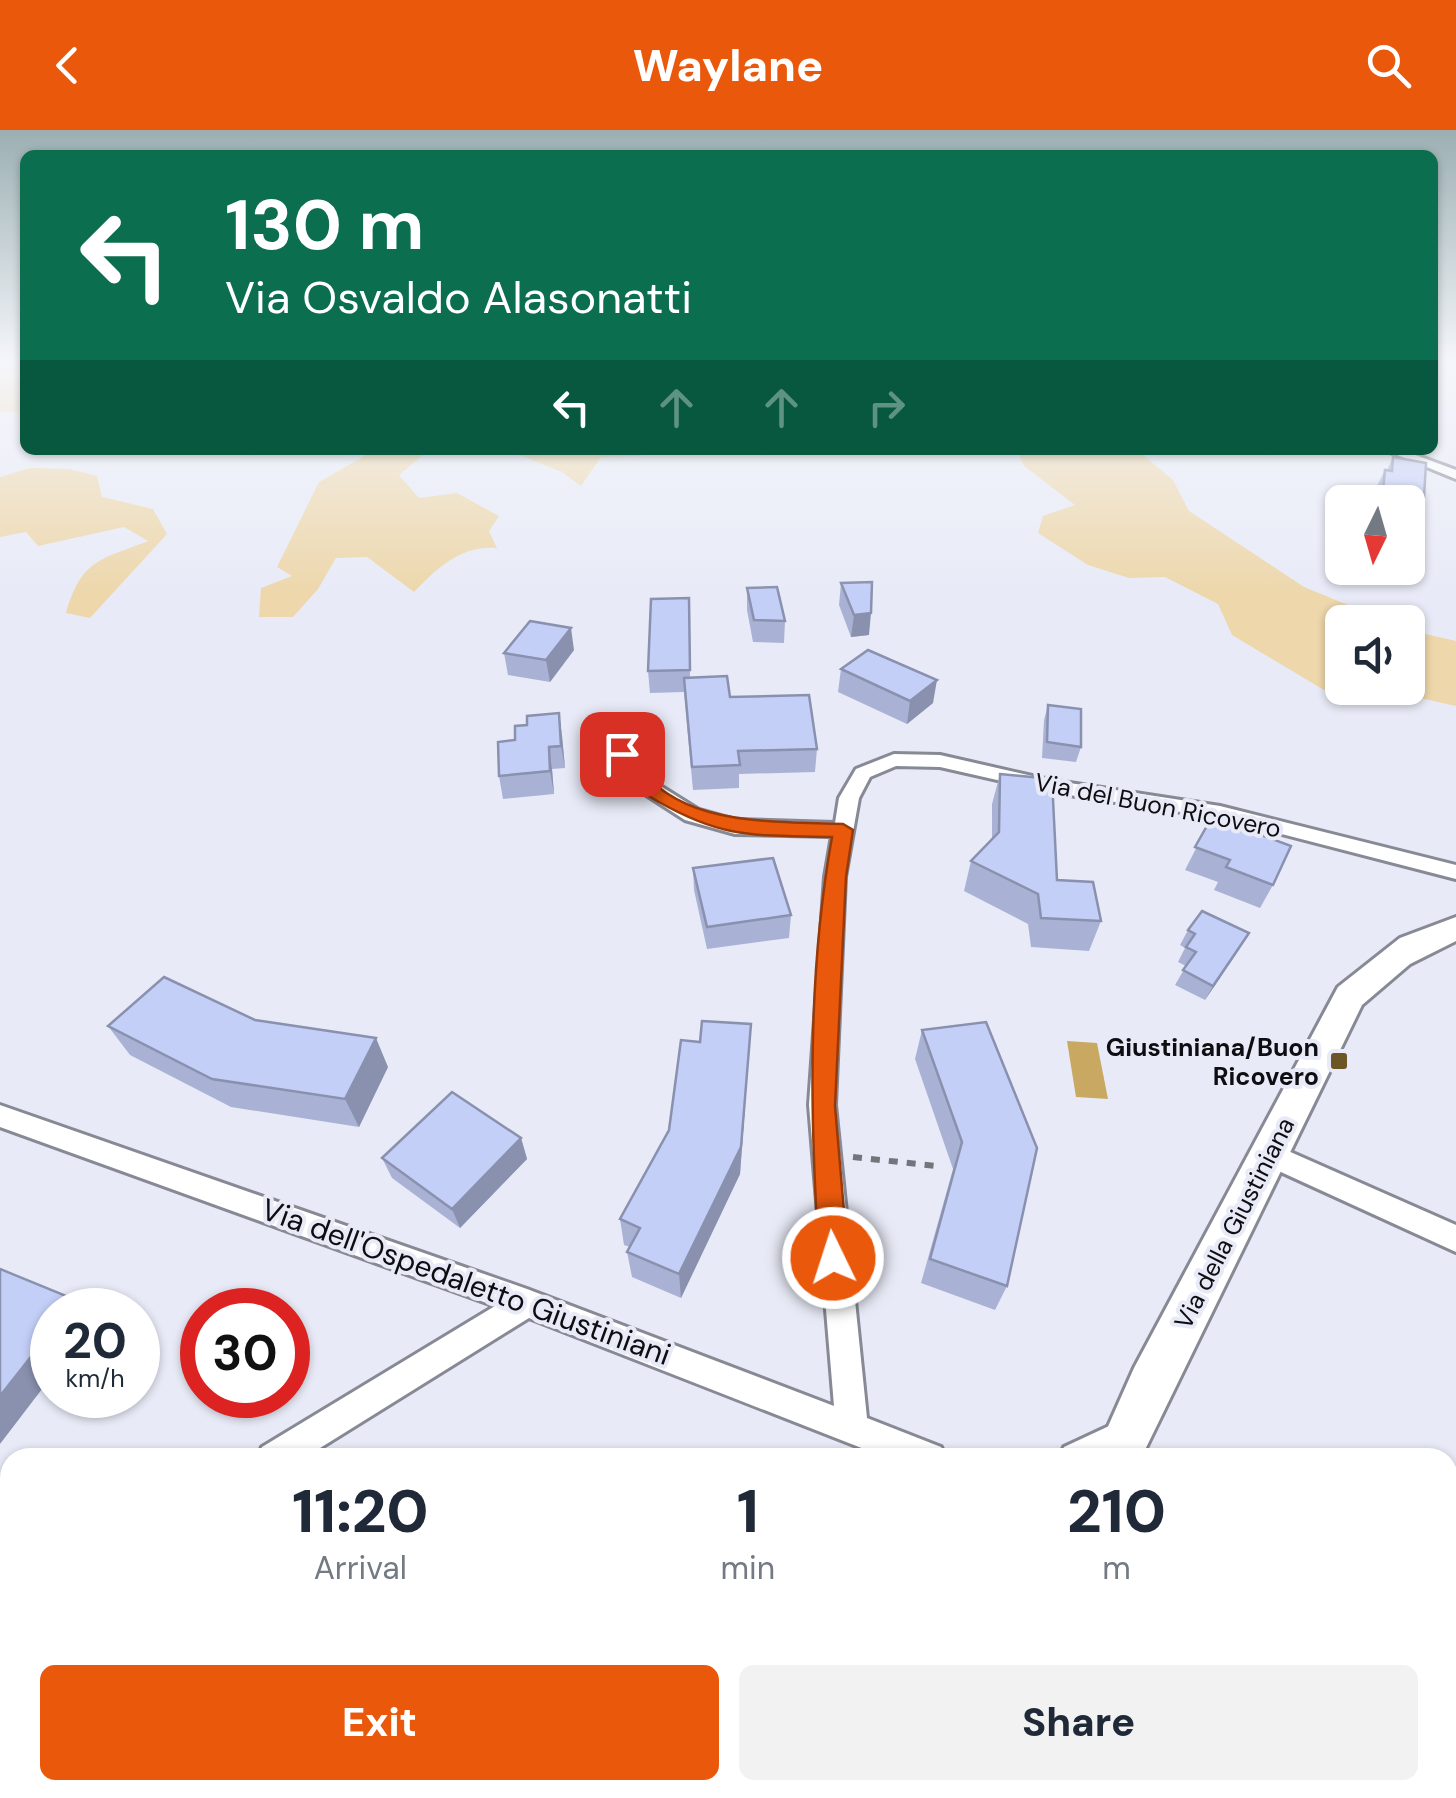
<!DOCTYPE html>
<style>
body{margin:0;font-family:"DM Sans",sans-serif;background:#f2f2f3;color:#1f2937;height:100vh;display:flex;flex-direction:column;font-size:38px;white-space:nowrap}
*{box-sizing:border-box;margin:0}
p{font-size:32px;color:#747a83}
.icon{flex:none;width:55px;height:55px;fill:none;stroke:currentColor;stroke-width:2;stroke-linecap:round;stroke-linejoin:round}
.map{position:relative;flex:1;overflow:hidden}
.side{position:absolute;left:0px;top:1318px;width:1458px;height:352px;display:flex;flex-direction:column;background:#fff;border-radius:30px 30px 0 0;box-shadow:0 2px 8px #0004}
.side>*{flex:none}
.guide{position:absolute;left:20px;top:20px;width:1418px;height:305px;border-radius:15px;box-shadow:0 2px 8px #0004;background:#0b6e4f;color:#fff;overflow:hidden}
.needle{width:65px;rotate:185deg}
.tools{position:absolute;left:1325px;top:355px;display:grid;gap:20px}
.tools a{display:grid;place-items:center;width:100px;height:100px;border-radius:15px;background:#fff;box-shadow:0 2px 8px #0004;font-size:50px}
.speed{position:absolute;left:30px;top:1158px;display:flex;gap:20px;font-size:50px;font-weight:700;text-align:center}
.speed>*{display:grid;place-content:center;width:130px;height:130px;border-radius:50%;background:#fff;box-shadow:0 2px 8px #0004;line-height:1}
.speed small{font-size:25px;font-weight:400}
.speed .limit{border:15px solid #d22;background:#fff;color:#111}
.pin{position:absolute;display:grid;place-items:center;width:85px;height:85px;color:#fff;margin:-42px;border-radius:20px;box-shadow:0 5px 15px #0006}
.me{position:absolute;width:110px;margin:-55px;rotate:356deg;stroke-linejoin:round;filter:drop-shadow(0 0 8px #0008)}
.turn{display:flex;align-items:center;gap:35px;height:210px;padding:0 40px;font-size:45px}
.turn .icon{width:130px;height:130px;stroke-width:2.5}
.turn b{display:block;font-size:70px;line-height:85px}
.lanes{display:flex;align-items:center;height:95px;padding:0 40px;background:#0003;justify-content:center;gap:50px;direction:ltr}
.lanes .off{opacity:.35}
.eta{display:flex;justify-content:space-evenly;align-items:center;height:170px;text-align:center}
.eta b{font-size:60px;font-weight:800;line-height:70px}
.cta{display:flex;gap:20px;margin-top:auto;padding:20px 40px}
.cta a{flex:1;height:115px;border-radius:15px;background:#ea580c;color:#fff;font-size:40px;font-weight:800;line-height:115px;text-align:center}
.cta a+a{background:#f2f2f3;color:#1f2937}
header{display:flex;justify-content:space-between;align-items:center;height:130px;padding:0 40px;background:#ea580c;color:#fff;font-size:45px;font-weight:800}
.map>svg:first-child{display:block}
.green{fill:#edd7ab}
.water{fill:#c9a862}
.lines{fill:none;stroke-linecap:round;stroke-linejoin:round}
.street-casing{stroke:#878a95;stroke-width:6}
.secondary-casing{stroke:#878a95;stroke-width:6}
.path{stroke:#73757c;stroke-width:6;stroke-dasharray:9 9;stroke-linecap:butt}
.street{fill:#fff;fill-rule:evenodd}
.secondary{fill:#fff;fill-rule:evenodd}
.wall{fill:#a9b2d5}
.shaded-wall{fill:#8991ae}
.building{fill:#c4cff8;stroke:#8991ae;stroke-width:2.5}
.route{fill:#ea580c;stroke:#983908;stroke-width:2.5}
.poi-dot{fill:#6c5625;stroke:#e8ebf7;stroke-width:4}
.labels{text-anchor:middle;stroke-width:8;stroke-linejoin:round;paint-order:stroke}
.street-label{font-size:25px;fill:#0d0e11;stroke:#e8ebf7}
.poi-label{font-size:25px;font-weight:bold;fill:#0d0e11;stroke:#e8ebf7;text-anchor:end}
.near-street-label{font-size:30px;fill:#0d0e11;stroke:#e8ebf7}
</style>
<header><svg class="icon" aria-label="back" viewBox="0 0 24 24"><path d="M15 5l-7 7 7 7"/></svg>Waylane<svg class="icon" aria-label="search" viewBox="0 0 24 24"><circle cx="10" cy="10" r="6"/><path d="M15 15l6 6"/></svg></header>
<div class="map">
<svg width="1456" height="1668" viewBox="0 0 1456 1668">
<rect width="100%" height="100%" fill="#e8ebf7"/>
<path class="green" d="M0 230H25V283L0 282Z
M375 320H463L423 325 399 345 419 368 457 363 499 386 489 401 497 418C462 415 438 437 414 462L367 427 336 428 318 459 293 487H259L261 458 292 446 277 437 319 352Z
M507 320H640L641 326 601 327 581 356 562 342Z
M1017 320H1137L1173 350 1189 381 1304 457 1389 492H1342V558H1408V500L1456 511V576L1420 568 1324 560 1232 505 1218 474 1165 447 1129 448 1088 435 1038 403 1043 386 1075 375 1024 336Z
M30 338 69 339 97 346 102 367 153 379 167 404 90 488 66 483C82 428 101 430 148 411L124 397 38 416 26 402 0 407V347Z"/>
<path class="water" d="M1067 911 1097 913 1108 969 1076 967Z"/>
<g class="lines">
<g class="street-casing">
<path id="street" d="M1385 320H1402L1456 340V349Z
M622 594 631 599V629L638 642 699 680 735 690 835 693 839 668 856 639 894 624 940 625 1050 650 1220 676 1456 735V749L1220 688 1050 662 940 637 896 636 870 647 859 668 845 747 835 975 867 1288 941 1317 946 1328H887L529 1188 304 1328H257L262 1317 495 1176 0 997V975L527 1159 834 1276 809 975 825 747 832 706 735 704 685 690 623 650 613 629V599Z
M1270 1013 1456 1095V1122L1261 1033 1257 1025 1261 1017Z
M1122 1290 1133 1295 1138 1306 1133 1317 1111 1328H1059L1064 1317Z
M10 1470V1508L0 1512V1475Z"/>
</g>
<g class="secondary-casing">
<path id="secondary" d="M1456 787V811L1410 834 1362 875 1141 1328H1094L1134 1238 1338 857 1400 808Z
M982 1660H1038L1035 1668H979Z"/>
</g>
<path class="path" d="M853 1027 936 1036"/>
<use href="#street" class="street"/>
<use href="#secondary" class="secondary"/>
</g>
<path class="wall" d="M1393 327 1424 367 1414 388 1408 387V372H1374L1375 360 1385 340H1387Z
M841 453 869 505 851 507 839 475Z
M747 458 785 491 784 513 753 512 747 480Z
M689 468 690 548 730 567 817 619 815 642 739 644V658L693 660 684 562 650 563 648 541Z
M574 520 550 552 508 545 504 523Z
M841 539 933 573 907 594 838 562Z
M1048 575 1081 617 1076 632 1042 628 1044 590Z
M562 606 565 638 552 639 554 664 503 669 499 646Z
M1000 644 1057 750 1101 791 1089 821 1031 817 1028 794 964 761 971 731 992 710V674Z
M1212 687 1273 755 1260 778 1214 760 1218 752 1185 740Z
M693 738 791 785 789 808 707 819 694 760Z
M1188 800 1240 818 1205 870 1175 855 1186 836 1178 832 1185 818 1180 815Z
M255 890 388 937 359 997 231 977 130 925 108 896Z
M986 892 1007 1156 995 1180 921 1153 953 1039 915 929 922 900Z
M751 894 740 1044 681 1168 632 1147 627 1122 630 1117 624 1115 620 1089 669 1000 700 912Z
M521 1008 527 1029 460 1098 392 1048 382 1028Z"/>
<path class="shaded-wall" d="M1434 230H1456V231L1432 239Z
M871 483 869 505 851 507 854 485Z
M571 498 574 520 550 552 546 530Z
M937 550 933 573 907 594 910 571Z
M559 583 562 606 565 638 561 616Z
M549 617 552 639 554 664 550 641Z
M1249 803 1240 818 1205 870 1213 856Z
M751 894 740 1044 681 1168 679 1144Z
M376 908 388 937 359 997 345 969Z
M521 1008 527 1029 460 1098 452 1079Z
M76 1170 88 1180H69Z
M52 1200V1246L0 1314V1266Z"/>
<path class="building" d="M1393 327 1426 333 1424 367 1383 360 1385 340 1392 341Z
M872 452 871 483 854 485 841 453Z
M777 457 785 491 754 490 747 458Z
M689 468 690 540 648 541 651 469Z
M530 491 571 498 546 530 504 523Z
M868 520 937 550 910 571 841 539Z
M727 546 730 567 809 565 817 619 738 621 740 635 692 637 684 548Z
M1048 575 1081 579V617L1047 612Z
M559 583 561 616 549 617 550 641 499 646 498 612 515 610V596L527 595V586Z
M1000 644 1052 649 1057 750 1093 752 1101 791 1041 788 1038 764 971 731 999 702Z
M1212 687 1291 716 1273 755 1226 737 1230 730 1195 717Z
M773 728 791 785 707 797 693 738Z
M1202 781 1249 803 1213 856 1183 840 1196 822 1186 817 1195 804 1188 800Z
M164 847 255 890 376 908 345 969 212 949 108 896Z
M702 891 751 894 741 1017 679 1144 627 1122 640 1098 620 1089 669 1000 681 910 700 912Z
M986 892 1037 1018 1007 1156 930 1129 962 1012 922 900Z
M452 962 521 1008 452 1079 382 1028Z
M0 1139 76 1170 69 1180H52V1200L0 1266Z"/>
<linearGradient id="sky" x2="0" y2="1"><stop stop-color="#9bafb2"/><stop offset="0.5" stop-color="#f5f6fb"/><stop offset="1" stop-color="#f5f6fb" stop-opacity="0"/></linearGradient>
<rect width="1456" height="464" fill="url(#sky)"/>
<path class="route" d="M622 618 628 620C668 698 767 691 843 694L853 700 846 747 835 976 848 1128 843 1138 833 1142 823 1138 819 1128C810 988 807 846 832 707 757 705 726 710 659 672 636 659 620 651 612 624Z"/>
<rect class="poi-dot" x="1329" y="921" width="20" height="20" rx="5"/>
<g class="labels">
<g class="street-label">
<text transform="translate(1158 675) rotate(11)" y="9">Via del Buon Ricovero</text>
<text transform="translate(1234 1093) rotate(-63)" y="9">Via della Giustiniana</text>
</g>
<g class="poi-label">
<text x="1319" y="926">Giustiniana/Buon<tspan x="1319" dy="29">Ricovero</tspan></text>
</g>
<g class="near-street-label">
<text transform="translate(466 1152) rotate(20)" y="10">Via dell'Ospedaletto Giustiniani</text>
</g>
</g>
</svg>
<div class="tools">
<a><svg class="needle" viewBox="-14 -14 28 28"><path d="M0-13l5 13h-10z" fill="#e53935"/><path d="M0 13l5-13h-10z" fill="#747a83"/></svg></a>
<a><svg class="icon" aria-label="sound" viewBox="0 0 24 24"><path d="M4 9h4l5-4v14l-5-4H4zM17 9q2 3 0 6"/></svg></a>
</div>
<div class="speed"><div>20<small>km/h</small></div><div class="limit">30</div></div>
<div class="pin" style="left:622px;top:624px;background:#d93025"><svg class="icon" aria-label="arrive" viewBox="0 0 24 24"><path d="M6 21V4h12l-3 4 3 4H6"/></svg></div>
<svg class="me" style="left:833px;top:1128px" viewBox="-20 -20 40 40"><circle r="17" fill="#ea580c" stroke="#fff" stroke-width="3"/><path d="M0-11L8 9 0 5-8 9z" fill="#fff"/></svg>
<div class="guide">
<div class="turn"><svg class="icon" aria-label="left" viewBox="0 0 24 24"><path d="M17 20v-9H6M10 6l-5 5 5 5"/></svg><div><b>130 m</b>Via Osvaldo Alasonatti</div></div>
<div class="lanes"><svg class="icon" aria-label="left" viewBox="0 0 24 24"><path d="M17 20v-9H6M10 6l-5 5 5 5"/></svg><svg class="icon off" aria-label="ahead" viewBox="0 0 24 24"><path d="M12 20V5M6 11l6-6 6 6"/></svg><svg class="icon off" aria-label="ahead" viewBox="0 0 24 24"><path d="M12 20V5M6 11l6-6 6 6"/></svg><svg class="icon off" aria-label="right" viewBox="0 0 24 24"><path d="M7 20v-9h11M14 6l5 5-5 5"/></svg></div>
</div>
<section class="side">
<div class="eta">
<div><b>11:20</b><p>Arrival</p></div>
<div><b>1</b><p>min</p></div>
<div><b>210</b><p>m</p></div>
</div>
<div class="cta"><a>Exit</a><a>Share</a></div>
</section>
</div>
